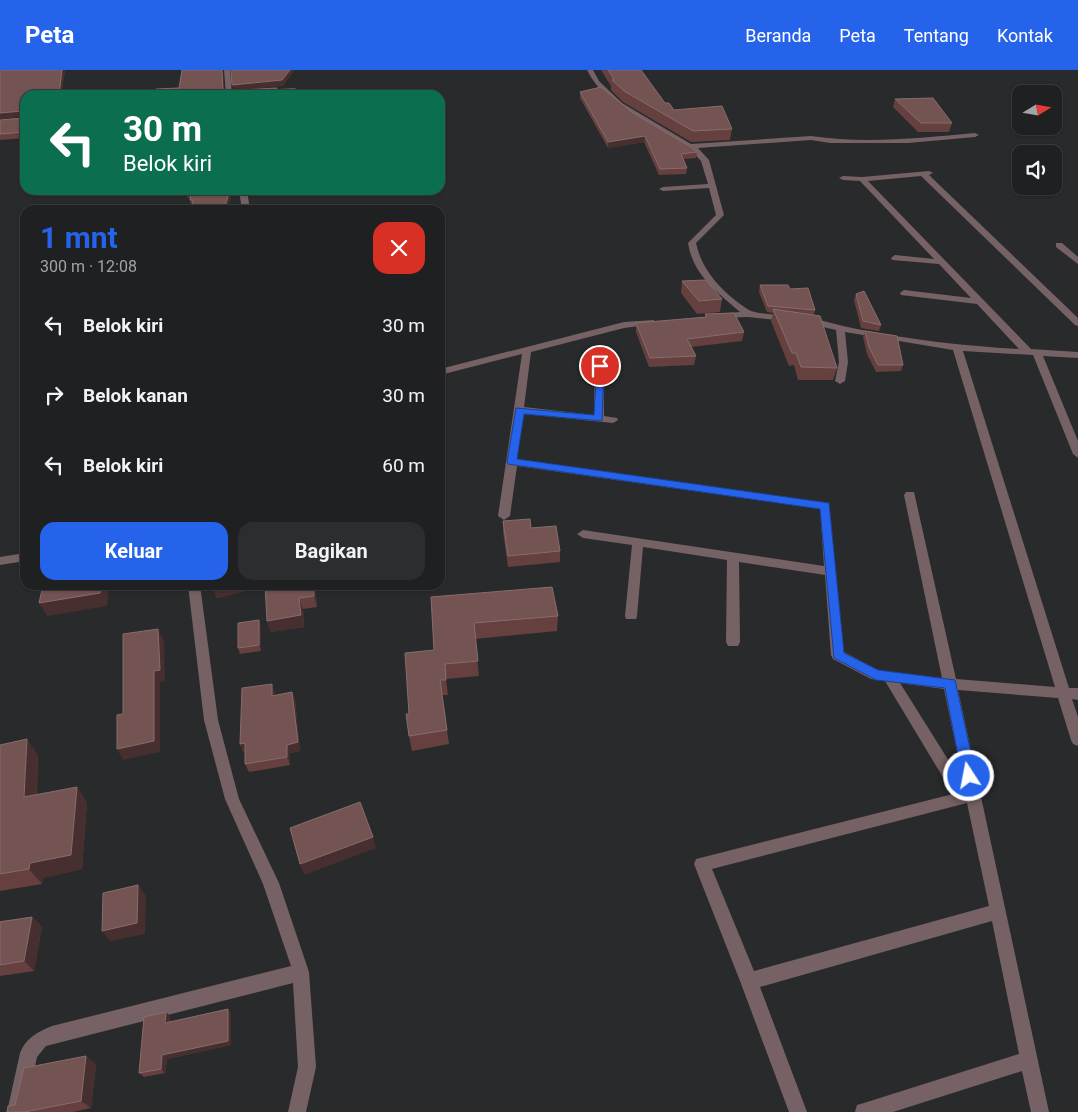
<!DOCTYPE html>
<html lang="id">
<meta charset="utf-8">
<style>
body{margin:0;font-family:Roboto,sans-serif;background:#2c2d2e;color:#f1f3f6;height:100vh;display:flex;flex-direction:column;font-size:19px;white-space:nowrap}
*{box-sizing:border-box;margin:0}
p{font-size:16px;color:#a1a3a5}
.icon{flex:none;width:28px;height:28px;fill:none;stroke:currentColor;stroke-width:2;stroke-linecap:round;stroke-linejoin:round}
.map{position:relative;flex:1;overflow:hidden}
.details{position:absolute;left:20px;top:135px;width:425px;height:385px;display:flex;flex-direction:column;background:#1f2021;border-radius:15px;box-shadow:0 1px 4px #0004,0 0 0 1px #3c3e3f}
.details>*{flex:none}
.top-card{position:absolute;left:20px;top:20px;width:425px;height:105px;border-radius:15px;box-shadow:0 1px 4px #0004,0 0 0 1px #3c3e3f;background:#0b6e4f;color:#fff;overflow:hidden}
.needle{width:32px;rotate:79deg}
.fabs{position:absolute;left:1012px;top:15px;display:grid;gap:10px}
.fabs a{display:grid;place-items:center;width:50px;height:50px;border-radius:10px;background:#1f2021;box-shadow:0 1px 4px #0004,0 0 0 1px #3c3e3f;font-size:25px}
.pin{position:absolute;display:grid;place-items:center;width:42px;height:42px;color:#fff;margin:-21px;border:2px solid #fff;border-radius:50%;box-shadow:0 1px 5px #0007}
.me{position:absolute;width:55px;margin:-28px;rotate:349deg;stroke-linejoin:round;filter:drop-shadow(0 0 4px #0008)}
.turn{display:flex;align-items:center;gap:18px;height:105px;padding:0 20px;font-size:22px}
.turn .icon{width:65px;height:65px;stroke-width:2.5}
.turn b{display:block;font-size:35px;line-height:42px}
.round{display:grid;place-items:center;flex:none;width:52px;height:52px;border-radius:15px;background:#2c2d2e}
.head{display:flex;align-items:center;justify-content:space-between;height:85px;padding:0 20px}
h1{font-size:30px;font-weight:700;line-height:38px;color:#2563eb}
.button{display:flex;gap:10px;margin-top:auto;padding:10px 20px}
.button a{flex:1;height:58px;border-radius:15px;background:#2563eb;color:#fff;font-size:20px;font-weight:700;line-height:58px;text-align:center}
.button a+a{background:#2c2d2e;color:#f1f3f6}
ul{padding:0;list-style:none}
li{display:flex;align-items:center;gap:15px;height:70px;padding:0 20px}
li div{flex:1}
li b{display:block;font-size:19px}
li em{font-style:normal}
header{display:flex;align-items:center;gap:30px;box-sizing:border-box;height:70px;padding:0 25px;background:#2563eb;color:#fff}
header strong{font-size:24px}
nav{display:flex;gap:28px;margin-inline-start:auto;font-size:18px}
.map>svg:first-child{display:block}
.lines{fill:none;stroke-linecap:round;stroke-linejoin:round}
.minor{fill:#766264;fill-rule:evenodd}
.wall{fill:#65403f}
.shaded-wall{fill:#472f30}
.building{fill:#745353;stroke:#886c6c}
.route{fill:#2563eb;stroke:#184099}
</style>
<header>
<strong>Peta</strong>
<nav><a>Beranda</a><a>Peta</a><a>Tentang</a><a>Kontak</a></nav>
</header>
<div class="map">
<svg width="1078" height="1042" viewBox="0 0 1078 1042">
<rect width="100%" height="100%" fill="#292a2c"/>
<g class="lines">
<path class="minor" d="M224 0H230L232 25H226Z
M587 0H593L599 11 622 33 691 74 811 66C865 74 921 68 975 63L979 65 975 67 908 73H830L811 70 698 78 709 90 724 145 696 173C702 202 725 225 749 240 757 245 793 245 805 247 823 250 840 256 857 259 911 270 965 276 1019 279L977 234 901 225 900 223 904 220 971 228 939 194 892 190 891 188 895 185 934 189 860 111 843 110 839 108 843 106 862 107 929 101 933 103 929 105 1078 248V256L1075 255 921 106 868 111 1031 279 1078 282V288L1043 286 1078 371V388L1073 384 1033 285 963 281 1069 618H1078V630L1072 629 1078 647V676L1073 674 1071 670 1058 628 958 620 1049 1042H1031L1022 1001 893 1042H855L857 1035 864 1033 1019 984 992 851 760 917 807 1042H789L740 911 694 794 696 789 953 724 885 611 871 609 833 589 831 585 825 505 739 492 740 572 738 576H728L726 572 727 490 643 477 637 546 636 549H626L625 546 632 475 583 468 577 464 583 460 824 496 820 439 517 396 510 446 504 450 498 446 522 284 440 305V299L624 252 654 250V254L624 258 531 282 524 337 594 345 595 279 597 277H603L604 346 617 348 618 350 613 353 524 344 517 389 829 433 844 582 878 600 942 608 904 425 906 422H914L956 609 1055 617 953 280 845 262 848 292 845 311 840 314 835 311 839 292 836 260 806 253 748 247 716 248V244L740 242C717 222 693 205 688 173L716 145 709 118 663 121 659 119 663 117 708 114 701 91 692 81C656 59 607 40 587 0ZM900 613 944 619 964 715ZM967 733 989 836 754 901 712 799Z
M295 18 296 19 293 21 261 24 258 22 261 20Z
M239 120H247L250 140H242Z
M1056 173H1062L1078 187V194L1056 177Z
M25 483V491L0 495V487Z
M188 515H200L218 650 239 729 279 813 309 902 316 997 306 1042H288L298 997 293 913 46 976 37 987 25 1042H7L20 983C26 968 37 962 52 956L291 896 263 814 225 729 204 650Z"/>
</g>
<path class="wall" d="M0 0H65L61 25H25V68L0 70V50L23 48 25 46 0 49Z
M601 0H641L665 33 674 40 732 59 730 70 691 72 623 32 611 20V16Z
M580 22 633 43 697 82 696 88 683 89 687 98 686 104 659 105 644 72 608 78 580 28Z
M895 29 952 53 949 62H918L893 37Z
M187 120H228V123H229L231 129 191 136 190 130V128H188L186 122Z
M682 211 722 229 720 242 697 244 681 223Z
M760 215 790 219 815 240 814 245 837 298 833 310H798L794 295 789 296 771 251 773 243 767 242 759 222Z
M856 224 881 255 879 261 861 258 854 230Z
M705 244 744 262 742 271 691 277 696 286 694 295 649 297 636 262V253L705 247Z
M865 261 903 295 901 301 876 302 867 284 863 267Z
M503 451 531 458 560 481V492L508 497 503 462Z
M212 515H315L317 537 303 539 304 557 271 562 267 551 265 516 217 528Z
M431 527 558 546 557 561 475 569 479 606 446 609 448 625H442L449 674 412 681 409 666V644L434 580Z
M261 557V581L240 584 238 578Z
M292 622 295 630 300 681 290 683V695L249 702 245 694V682H243L240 674 275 623V625Z
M0 675 38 685 37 725 87 732 82 799 43 808 42 814 0 821Z
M32 847 42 857 34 901 0 906V851Z
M231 944V975L167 989 165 1003 144 1007 139 1003 170 946V952Z
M86 986 96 995 91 1038 73 1042H7Z"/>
<path class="shaded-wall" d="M62 0H65L61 25H59Z
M222 0H223L225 25 223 21Z
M290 0H294V1L283 16 234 21 232 15Z
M277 18 278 25H276Z
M23 41 25 46 0 49V43Z
M645 66 644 72 608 78V72Z
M229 123 231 129 227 140H224Z
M101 515H109L107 536 47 546 39 533Z
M212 515H266V516L217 528Z
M313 515H315L317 537 314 526Z
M299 528 303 539 304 557 271 562 267 551Z
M259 550 261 557V581L259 575Z
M158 559 164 571 165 611 160 612V682L123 690 117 679 154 601Z
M272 614 275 623V634L272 626Z
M292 622 295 630 300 681 290 683V695L287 687V675Z
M27 669 38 685 36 743 24 727Z
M245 673 249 681 243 682 240 674Z
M77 717 87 732 82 799 43 808 42 814 29 799 30 793Z
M373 767 376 778 304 805 300 794Z
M138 815 146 826 145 864 110 871 102 861Z
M32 847 42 857 34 901 24 891Z
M228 939 231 944V975L167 989 165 1003 161 999 162 985Z
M166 942 170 946 169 957 165 953Z
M86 986 96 995 91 1038 81 1031Z"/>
<path class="building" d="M0 0H62L59 25H25V62L0 64V50L23 48 25 46 23 41 0 43Z
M182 0H222L223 21 277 18 276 25H154L156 19 179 18Z
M231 0H290L282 10 232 15Z
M608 0H641L665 33H669L674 40 722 36 732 59 693 61 624 21 612 10 614 9Z
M601 17 633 43 691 77 697 82 681 84 687 98 660 99 645 66 608 72 580 22Z
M933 28 952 53H921L895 29Z
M187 120H226L225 123H229L224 140H192L193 130H190L192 121 186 122Z
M128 136 127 140H94L95 138Z
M706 210 722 229 699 231 682 211Z
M760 215H788L790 219 808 218 815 240 768 236Z
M864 221 881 255 863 251 856 224Z
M773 239 820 246 837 298 801 297 796 283H792Z
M734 243 744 262 687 269 696 286 650 288 636 253 707 247 705 244Z
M865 261 897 266 903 295H878L869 277Z
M530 449 531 458 556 456 560 481 508 486 503 451Z
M43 515H101L100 523 39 533Z
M265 515H313L314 526 299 528 301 545 267 551Z
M552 517 558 546 474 553 478 591 445 594 446 610H440L447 660 409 666 406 644H409L405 583 434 580 431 527Z
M259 550V575L238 578V553Z
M158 559 160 600 154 601V671L117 679V645L123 644V564Z
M272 614V626L292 622 298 672 287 675V687L245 694V673L240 674 242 618Z
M27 669 24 727 77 717 71 785 30 793 29 799 0 804V675Z
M360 732 373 767 300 794 290 758Z
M138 815 137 853 102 861 103 823Z
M32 847 24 891 0 895V852Z
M228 939V971L162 985 161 999 139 1003 144 947 166 942 165 953Z
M86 986 81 1031 24 1042H7L8 1036 15 1035 24 998Z"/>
<path class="route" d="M597 294H603L604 296 602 351 524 344 517 389 829 433 844 583 878 600 955 610 976 706 974 710 969 712 964 710 962 706 945 618 876 610 834 588 820 439 508 394 507 392 516 338 594 345Z"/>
</svg>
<div class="fabs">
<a><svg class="needle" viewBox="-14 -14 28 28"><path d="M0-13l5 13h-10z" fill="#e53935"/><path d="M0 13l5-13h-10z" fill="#a1a3a5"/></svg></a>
<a><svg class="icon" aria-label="sound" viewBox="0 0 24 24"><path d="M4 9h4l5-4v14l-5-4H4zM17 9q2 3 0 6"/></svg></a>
</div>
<div class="pin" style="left:600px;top:296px;background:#d93025"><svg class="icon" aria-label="arrive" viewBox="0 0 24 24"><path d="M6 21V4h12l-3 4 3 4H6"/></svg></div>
<svg class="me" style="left:969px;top:706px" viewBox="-20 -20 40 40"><circle r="17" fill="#2563eb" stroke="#fff" stroke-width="3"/><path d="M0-11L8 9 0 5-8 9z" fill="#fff"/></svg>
<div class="top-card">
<div class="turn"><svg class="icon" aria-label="left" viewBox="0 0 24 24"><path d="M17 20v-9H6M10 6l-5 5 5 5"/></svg><div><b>30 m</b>Belok kiri</div></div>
</div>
<section class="details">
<div class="head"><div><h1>1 mnt</h1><p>300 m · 12:08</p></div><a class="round" style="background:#d93025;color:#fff"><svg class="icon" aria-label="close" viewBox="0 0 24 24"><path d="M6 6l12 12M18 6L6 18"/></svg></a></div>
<ul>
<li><svg class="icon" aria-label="left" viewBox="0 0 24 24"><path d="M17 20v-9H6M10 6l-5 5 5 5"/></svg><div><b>Belok kiri</b></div><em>30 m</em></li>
<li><svg class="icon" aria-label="right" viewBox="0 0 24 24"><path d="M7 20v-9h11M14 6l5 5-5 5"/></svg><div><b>Belok kanan</b></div><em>30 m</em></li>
<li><svg class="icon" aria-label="left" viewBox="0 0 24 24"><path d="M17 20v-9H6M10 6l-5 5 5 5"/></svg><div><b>Belok kiri</b></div><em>60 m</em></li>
</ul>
<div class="button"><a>Keluar</a><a>Bagikan</a></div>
</section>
</div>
